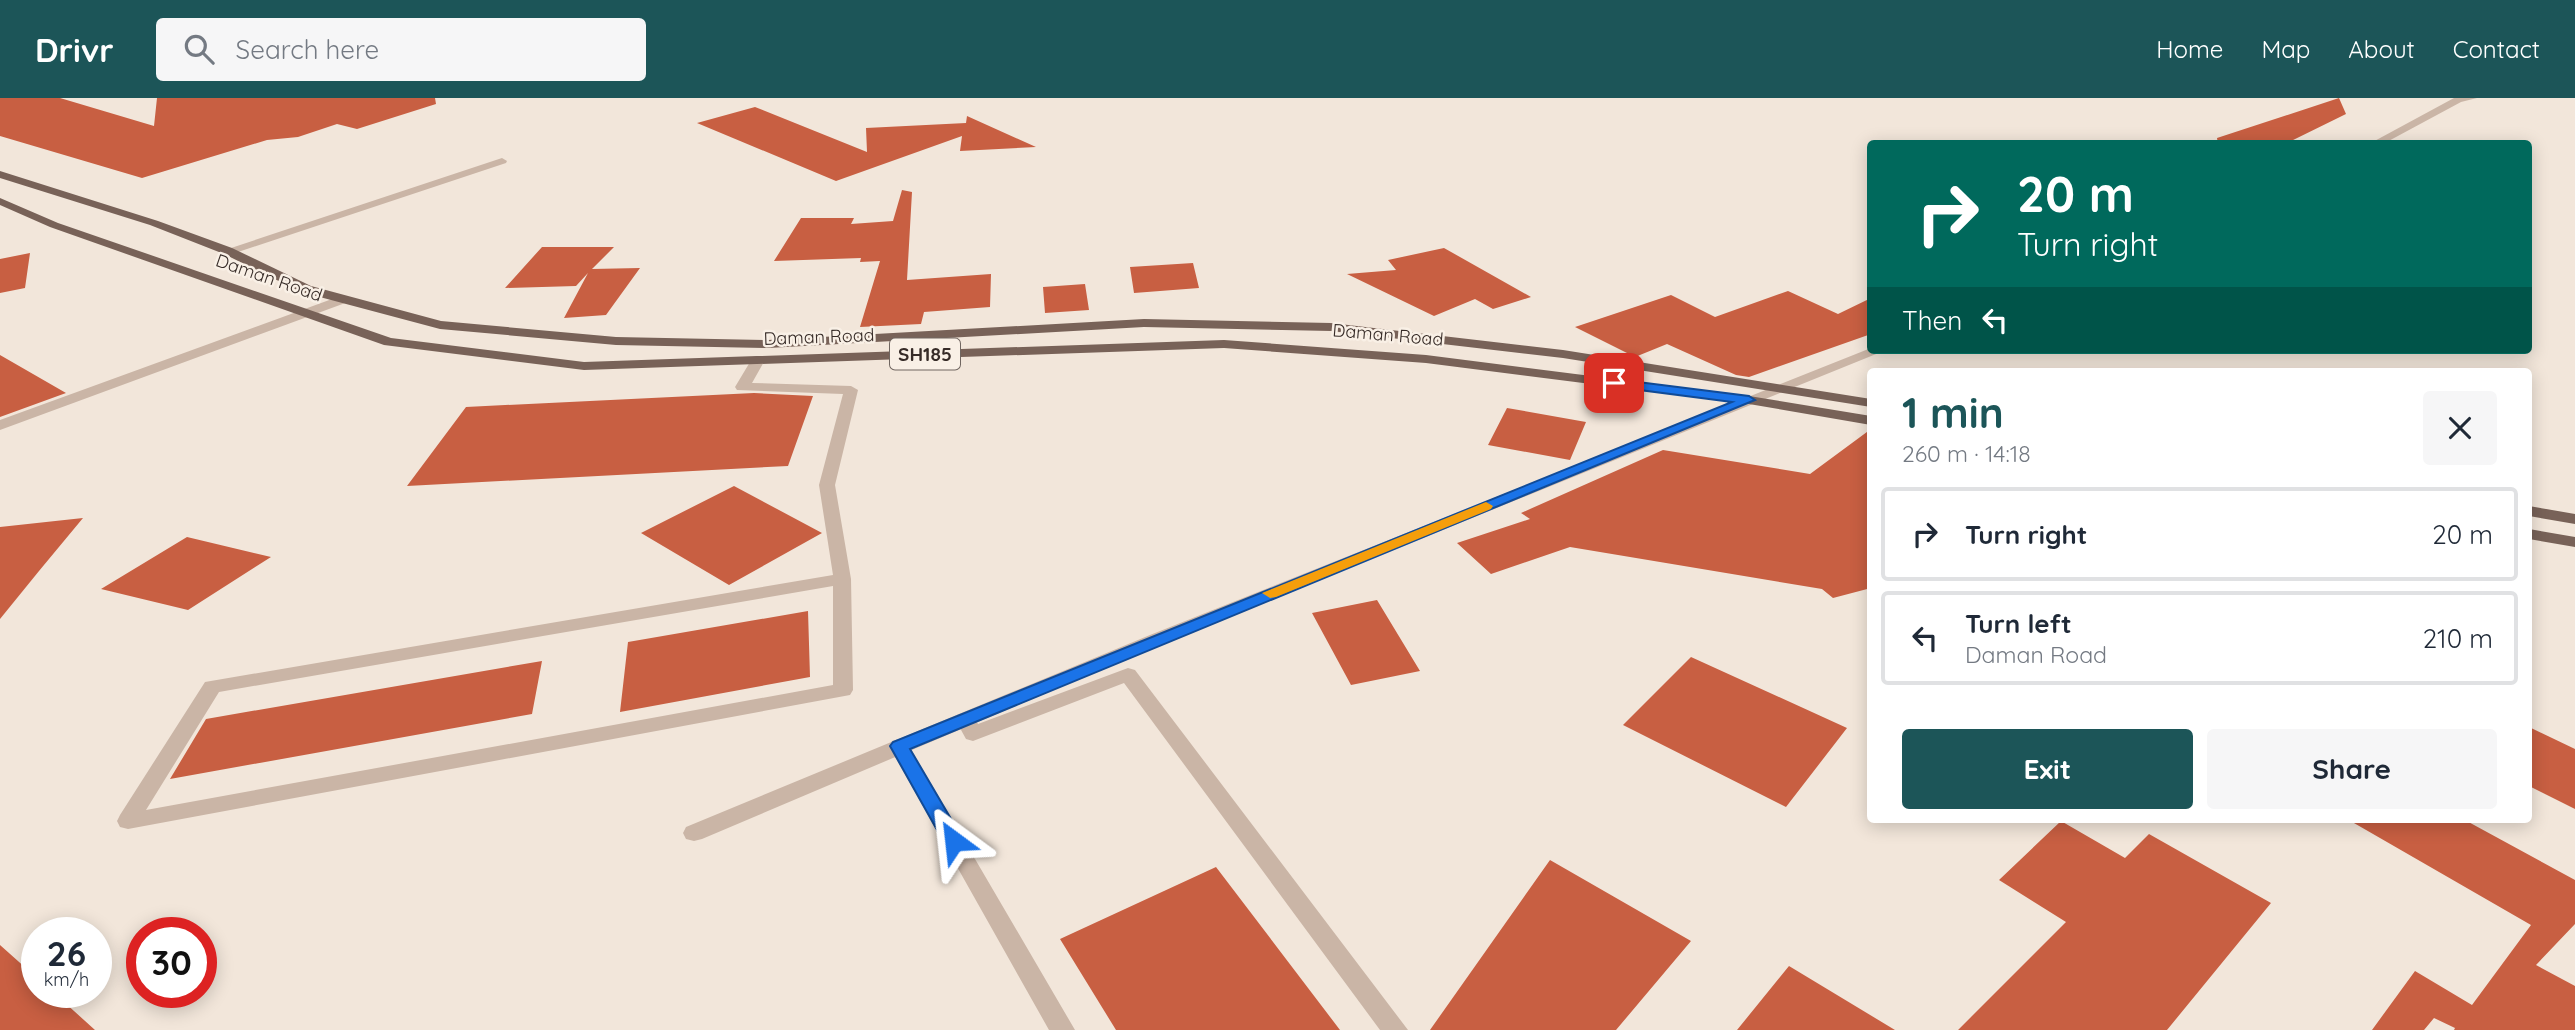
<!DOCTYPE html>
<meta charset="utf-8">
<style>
body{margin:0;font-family:Quicksand,sans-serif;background:#f6f6f7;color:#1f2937;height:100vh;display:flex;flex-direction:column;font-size:26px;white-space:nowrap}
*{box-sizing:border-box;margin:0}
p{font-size:23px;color:#747a83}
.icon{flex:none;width:38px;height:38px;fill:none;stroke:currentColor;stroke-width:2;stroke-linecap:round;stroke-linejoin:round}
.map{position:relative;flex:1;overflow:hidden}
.sheet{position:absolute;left:1867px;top:270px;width:665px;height:455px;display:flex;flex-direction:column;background:#fff;border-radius:7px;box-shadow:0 4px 18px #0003}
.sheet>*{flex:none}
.banner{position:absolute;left:1867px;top:42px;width:665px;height:214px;border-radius:7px;box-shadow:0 4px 18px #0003;background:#00695c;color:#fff;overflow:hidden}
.speed{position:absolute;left:21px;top:819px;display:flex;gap:14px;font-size:35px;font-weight:700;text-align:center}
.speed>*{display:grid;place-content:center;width:91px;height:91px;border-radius:50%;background:#fff;box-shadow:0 4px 18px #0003;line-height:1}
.speed small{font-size:18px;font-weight:400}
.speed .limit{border:10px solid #d22;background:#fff;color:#111}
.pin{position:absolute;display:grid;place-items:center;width:60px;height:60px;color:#fff;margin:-30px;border-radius:14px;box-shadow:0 4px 10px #0006}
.me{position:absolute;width:77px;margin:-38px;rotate:330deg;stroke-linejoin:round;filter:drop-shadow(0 0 5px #0008)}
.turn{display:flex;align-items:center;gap:24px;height:147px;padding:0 35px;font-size:32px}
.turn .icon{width:91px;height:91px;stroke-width:2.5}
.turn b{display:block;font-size:49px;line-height:60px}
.then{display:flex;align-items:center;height:66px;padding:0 35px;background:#0003;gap:14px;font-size:26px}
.round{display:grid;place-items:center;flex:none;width:74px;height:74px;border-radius:7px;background:#f6f6f7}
.head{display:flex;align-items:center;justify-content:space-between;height:119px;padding:0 35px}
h1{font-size:42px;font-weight:800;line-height:52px;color:#1c5558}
.button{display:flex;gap:14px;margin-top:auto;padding:14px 35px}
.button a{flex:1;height:80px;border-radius:7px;background:#1c5558;color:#fff;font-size:28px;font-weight:800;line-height:80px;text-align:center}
.button a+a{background:#f6f6f7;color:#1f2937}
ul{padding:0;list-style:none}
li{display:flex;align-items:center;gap:21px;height:94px;margin:0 14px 10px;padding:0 21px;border:4px solid #e0e1e3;border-radius:7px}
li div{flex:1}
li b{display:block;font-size:26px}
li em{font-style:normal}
header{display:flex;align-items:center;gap:42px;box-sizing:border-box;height:98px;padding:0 35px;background:#1c5558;color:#fff}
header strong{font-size:33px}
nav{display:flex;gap:38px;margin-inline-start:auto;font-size:24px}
.search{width:490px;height:63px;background:#f6f6f7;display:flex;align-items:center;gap:18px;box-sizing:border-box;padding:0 24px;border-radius:7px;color:#747a83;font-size:26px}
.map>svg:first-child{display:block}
.building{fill:#c85f42}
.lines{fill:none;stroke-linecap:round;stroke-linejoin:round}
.minor{fill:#cab5a6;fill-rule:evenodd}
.tertiary{fill:#cab5a6;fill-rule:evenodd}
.primary{fill:#786258;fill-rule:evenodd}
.route{fill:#1a73e8;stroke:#114b97;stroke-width:2}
.slow{fill:#f59e0b}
.labels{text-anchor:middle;stroke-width:5;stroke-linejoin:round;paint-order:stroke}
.far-street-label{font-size:18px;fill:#362b27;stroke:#f9f0e6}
.shield{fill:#f9f0e6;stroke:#706660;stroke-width:2}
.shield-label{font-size:19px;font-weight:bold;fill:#362b27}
</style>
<header>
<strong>Drivr</strong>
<div class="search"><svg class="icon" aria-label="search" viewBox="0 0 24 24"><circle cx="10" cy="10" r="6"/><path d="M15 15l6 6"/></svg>Search here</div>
<nav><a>Home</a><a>Map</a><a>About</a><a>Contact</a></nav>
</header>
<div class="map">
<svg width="2575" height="932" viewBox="0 0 2575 932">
<rect width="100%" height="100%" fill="#f2e6da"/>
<path class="building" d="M0 0H60L154 28 157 0H435L436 6 357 31 337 26 298 39 267 42 142 80 0 38Z
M2339 0 2346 16 2285 46H2218L2217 40Z
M755 9 867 54 866 30 966 25 967 18 1036 49 960 53 962 38 836 83 697 25Z
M902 92 912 94 907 182 991 176 990 209 924 214 921 226 860 229 880 163 860 164 861 160 774 163 801 120H854L851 126 893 123Z
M542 149H614L592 171 640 170 606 217 564 220 588 175 576 188 505 190Z
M1444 150 1531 199 1493 211 1475 201 1434 218 1347 176 1396 172 1388 162Z
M30 155 25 190 0 195V161Z
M1193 165 1199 190 1134 195 1130 169Z
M1085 186 1089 212 1045 215 1043 189Z
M1788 193 1838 216 1871 200V236L1749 279 1736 277 1667 246 1635 259 1575 229 1671 197 1715 219Z
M0 257 66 295 0 319Z
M754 295 813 298 788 368 407 388 466 309Z
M1507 310 1586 324 1570 362 1488 347Z
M1871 331V490L1833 500 1822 491 1570 449 1491 476 1457 445 1530 421 1521 415 1663 352 1810 376Z
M734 388 822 435 729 487 641 435Z
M83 420 39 473 0 521V429Z
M187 439 271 459 188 512 101 491Z
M1377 502 1420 573 1351 587 1312 515Z
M808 513 810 579 620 614 628 544Z
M1691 559 1847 630 1786 709 1623 627Z
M542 563 532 616 170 681 206 621Z
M2529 629 2575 651V711L2529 688Z
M2347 721H2463L2575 782V826L2536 867 2575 888V932H2454L2455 930 2434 920 2424 932H2372L2415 873 2472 907 2531 827Z
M2061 723 2125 760 2149 736 2271 805 2167 932H1958L2066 824 1999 782Z
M1550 762 1691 843 1616 932H1430Z
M1216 769 1340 932H1116L1060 841Z
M0 847 37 880V894H53L95 932H0Z
M1789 868 1895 932H1737Z"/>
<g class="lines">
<path class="minor" d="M502 60 507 63 506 65 232 156 222 153Z
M343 197 350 201 348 204 0 332V322Z
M758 258 765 262 752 285 851 288 858 292 835 387 851 481 853 592 850 597 128 731 120 729 117 723 120 717 205 584 833 477 819 387 843 296 737 292 735 289 753 259ZM833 488V587L146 712 219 594Z
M1128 570 1135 572 1408 932H1380L1124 585 973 643 966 641 955 621 958 616H972L978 626Z
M899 641 906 643 1075 932H1049L889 648 892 643Z"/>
<path class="tertiary" d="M2454 0H2477L2461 4 2383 46H2369Z
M1871 250 1886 252 1164 545 702 741 694 743 686 741 683 735 686 729 1150 537Z"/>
<path class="primary" d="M0 73 158 123 232 150 311 188 441 223 616 239 768 242 1144 221 1331 225 1563 252 1871 301V309L1563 260 1331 233 1144 229 768 250 616 247 440 231 301 194 224 156 150 127 0 80Z
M0 100 58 125 391 240 584 264 1224 242 1426 257 1749 298 1871 318V327L1749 306 1426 265 1224 250 584 272 384 247 50 129 0 107Z
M2529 408 2575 416V426L2529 418Z
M2529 431 2575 439V449L2529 441Z"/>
</g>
<path class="route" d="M1614 281 1749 298 1755 302 910 651 964 743 961 748H946L890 648 893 644 1732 304 1609 288V282Z"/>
<path class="slow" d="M1486 404 1493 408 1491 411 1276 499 1270 500 1262 495Z"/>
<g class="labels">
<g class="far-street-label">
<text transform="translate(269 180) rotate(19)" y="6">Daman Road</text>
<text transform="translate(1388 237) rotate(5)" y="6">Daman Road</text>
<text transform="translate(819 239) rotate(-2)" y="6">Daman Road</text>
</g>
<rect class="shield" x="890" y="240.5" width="70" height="31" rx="5"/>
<g class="shield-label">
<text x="925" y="263">SH185</text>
</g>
</g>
</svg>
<div class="speed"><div>26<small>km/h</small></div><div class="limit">30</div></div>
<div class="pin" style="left:1614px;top:285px;background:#d93025"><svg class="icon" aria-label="arrive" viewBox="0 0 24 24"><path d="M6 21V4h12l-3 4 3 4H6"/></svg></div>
<svg class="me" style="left:954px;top:743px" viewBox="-20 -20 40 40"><path d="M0-17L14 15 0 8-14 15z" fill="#1a73e8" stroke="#fff" stroke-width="4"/></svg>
<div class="banner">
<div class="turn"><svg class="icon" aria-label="right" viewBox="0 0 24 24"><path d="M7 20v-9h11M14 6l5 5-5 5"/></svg><div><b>20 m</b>Turn right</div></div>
<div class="then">Then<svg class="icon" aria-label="left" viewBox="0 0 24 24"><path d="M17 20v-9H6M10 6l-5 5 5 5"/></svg></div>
</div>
<section class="sheet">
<div class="head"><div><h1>1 min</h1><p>260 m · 14:18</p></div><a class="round"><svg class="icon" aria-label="close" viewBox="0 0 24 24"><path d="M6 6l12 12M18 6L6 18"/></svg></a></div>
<ul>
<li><svg class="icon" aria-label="right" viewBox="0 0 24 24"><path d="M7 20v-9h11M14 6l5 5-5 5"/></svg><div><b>Turn right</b></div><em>20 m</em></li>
<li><svg class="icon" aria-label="left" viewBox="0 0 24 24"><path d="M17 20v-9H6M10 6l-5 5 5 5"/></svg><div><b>Turn left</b><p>Daman Road</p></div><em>210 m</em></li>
</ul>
<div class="button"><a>Exit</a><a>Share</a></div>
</section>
</div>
